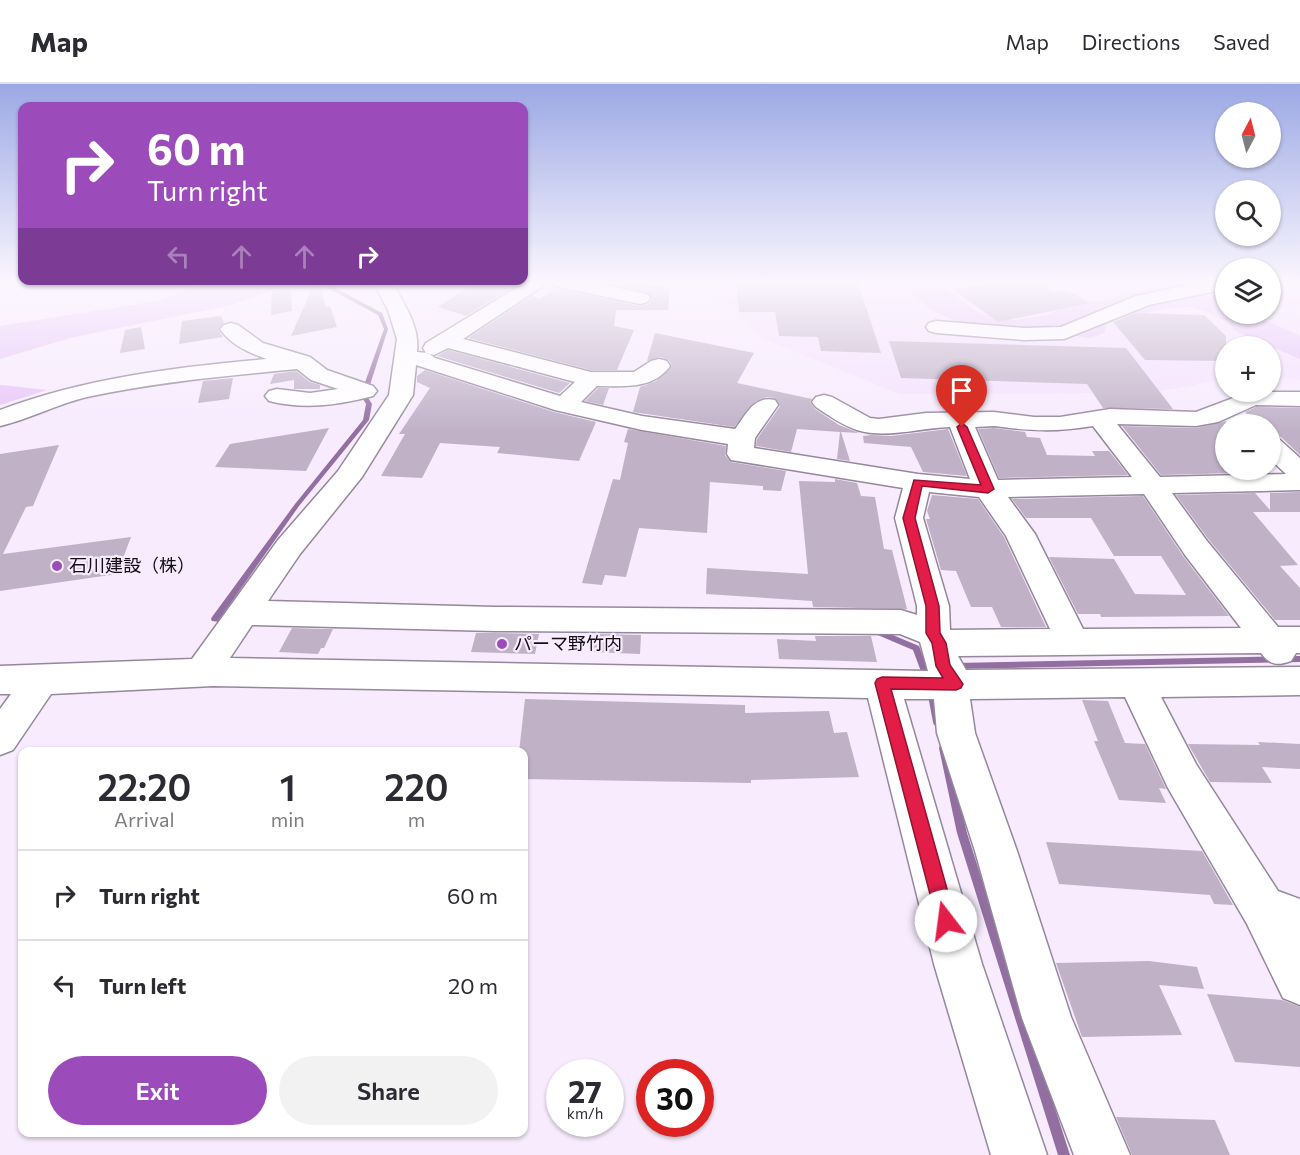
<!DOCTYPE html>
<meta charset="utf-8">
<style>
body{margin:0;font-family:Commissioner,"Noto Sans JP",sans-serif;background:#f2f2f3;color:#2b2b33;height:100vh;display:flex;flex-direction:column;font-size:22px;white-space:nowrap}
*{box-sizing:border-box;margin:0}
p{font-size:20px;color:#7c7c81}
.icon{flex:none;width:33px;height:33px;fill:none;stroke:currentColor;stroke-width:2;stroke-linecap:round;stroke-linejoin:round}
.map{position:relative;flex:1;overflow:hidden}
.side{position:absolute;left:18px;top:663px;width:510px;height:390px;display:flex;flex-direction:column;background:#fff;border-radius:12px;box-shadow:0 2px 4px #0004}
.side>*{flex:none}
.hud{position:absolute;left:18px;top:18px;width:510px;height:183px;border-radius:12px;box-shadow:0 2px 4px #0004;background:#9c4bbb;color:#fff;overflow:hidden}
.needle{width:39px;rotate:7deg}
.buttons{position:absolute;left:1215px;top:18px;display:grid;gap:12px}
.buttons a{display:grid;place-items:center;width:66px;height:66px;border-radius:50%;background:#fff;box-shadow:0 2px 4px #0004;font-size:30px}
.speed{position:absolute;left:546px;top:975px;display:flex;gap:12px;font-size:30px;font-weight:700;text-align:center}
.speed>*{display:grid;place-content:center;width:78px;height:78px;border-radius:50%;background:#fff;box-shadow:0 2px 4px #0004;line-height:1}
.speed small{font-size:15px;font-weight:400}
.speed .limit{border:9px solid #d22;background:#fff;color:#111}
.pin{position:absolute;display:grid;place-items:center;width:51px;height:51px;color:#fff;margin:-62px -26px;border-radius:50% 50% 50% 0;rotate:-45deg;box-shadow:0 0 6px #0007}
.pin .icon{rotate:45deg}
.me{position:absolute;width:66px;margin:-33px;rotate:345deg;stroke-linejoin:round;filter:drop-shadow(0 0 4px #0008)}
.turn{display:flex;align-items:center;gap:21px;height:126px;padding:0 30px;font-size:27px}
.turn .icon{width:78px;height:78px;stroke-width:2.5}
.turn b{display:block;font-size:42px;line-height:51px}
.lanes{display:flex;align-items:center;height:57px;padding:0 30px;background:#0003;justify-content:center;gap:30px;direction:ltr}
.lanes .off{opacity:.35}
.eta{display:flex;justify-content:space-evenly;align-items:center;height:102px;text-align:center}
.eta b{font-size:36px;font-weight:600;line-height:42px}
.action{display:flex;gap:12px;margin-top:auto;padding:12px 30px}
.action a{flex:1;height:69px;border-radius:36px;background:#9c4bbb;color:#fff;font-size:24px;font-weight:600;line-height:69px;text-align:center}
.action a+a{background:#f2f2f3;color:#2b2b33}
ul{padding:0;list-style:none}
li{display:flex;align-items:center;gap:18px;height:90px;padding:0 30px;border-top:2px solid #e1e1e2}
li div{flex:1}
li b{display:block;font-size:22px}
li em{font-style:normal}
header{display:flex;align-items:center;gap:36px;box-sizing:border-box;height:84px;padding:0 30px;background:#fff;border-bottom:2px solid #e1e1e2}
header strong{font-size:28px}
nav{display:flex;gap:33px;margin-inline-start:auto;font-size:21px}
.map>svg:first-child{display:block}
.built{fill:#f5e1fe}
.green{fill:#e8c5f8}
.lines{fill:none;stroke-linecap:round;stroke-linejoin:round}
.stream{fill:#926ea1;fill-rule:evenodd}
.building{fill:#c0b1c7}
.minor-casing{stroke:#95879c;stroke-width:3}
.minor{fill:#fff;fill-rule:evenodd}
.route{fill:#e11d48;stroke:#92132f;stroke-width:1.5}
.poi-dot{fill:#9c4bbb;stroke:#f7ebfd;stroke-width:2}
.labels{text-anchor:middle;stroke-width:4.5;stroke-linejoin:round;paint-order:stroke}
.poi-label{font-size:18px;fill:#130e15;stroke:#f7ebfd;text-anchor:start}
</style>
<header>
<strong>Map</strong>
<nav><a>Map</a><a>Directions</a><a>Saved</a></nav>
</header>
<div class="map">
<svg width="1300" height="1071" viewBox="0 0 1300 1071">
<rect width="100%" height="100%" fill="#f7ebfd"/>
<path class="built" d="M722 198H1225L1226 230H1270L1271 198H1300V296L1271 293 1270 262H1226L1225 295 1151 309 900 310 761 254 715 211Z"/>
<path class="green" d="M209 198H387L359 204 313 206 283 203 231 221 70 254 0 275V242L157 217Z
M901 198H936L980 230 1014 236 1047 231 1066 222 1098 218 1162 201 1179 199 1205 205 1225 215 1226 230H1253L1300 252V275L1237 248 1225 237 1208 228 1190 223 1169 224 1120 234 1106 241 1104 249 1090 254 1041 246 961 240 929 224 913 211 910 203Z
M0 301H2L47 306 0 321Z"/>
<g class="lines">
<path class="stream" d="M326 198H330V201L382 229 388 245 368 307 367 312 372 320 369 336 299 422 221 533 231 534 232 536 231 538 228 539 212 537 211 535 212 533 295 420 363 336 366 320 361 312 362 307 384 245 378 231 326 203Z
M876 544 919 562 934 601 941 638 940 641 937 642 934 641 933 638 926 601 913 566 873 549 872 547 873 545Z
M1300 572V578L955 585 952 584 951 582 952 580 955 579Z
M943 660 946 661 947 664 967 749 1070 1071H1058L957 749 939 664 940 661Z"/>
</g>
<path class="building" d="M315 198H319L326 223 330 222 337 243 291 252Z
M625 198 670 203 668 226H616L614 242 634 246 617 286H591L468 254 532 212 540 215 556 204 640 222 648 220 652 215 647 208 621 202Z
M736 198 858 199 881 269 821 267 818 253 779 252 775 228H739Z
M996 198H1038L1053 207 1065 205 1090 219 998 238 953 205Z
M475 199 490 204 493 202 510 205 466 232 438 223Z
M291 204 292 227 271 231 272 207Z
M1136 229 1204 231 1226 252V277L1145 276 1113 238Z
M221 232 224 239 218 245 223 253 179 260 182 237Z
M141 243 145 265 120 269 125 246Z
M655 249 754 269 737 299 812 315 810 318 815 325 839 341 859 349 841 348 850 377 837 375 840 348 797 345 791 368 756 362 757 355 780 322 775 314 767 313 755 318 734 343 633 328 640 303 656 297 672 282 669 276 660 273 647 277Z
M889 257 1126 264 1173 325 1103 324 1087 300 901 294Z
M448 266 570 299 559 309 437 272Z
M425 286 554 328 596 338 579 377 497 369 500 363 440 359 422 394 381 392 405 350H399L430 304 417 298V292Z
M296 287 310 298 320 301V305H294V296L270 300 274 290Z
M233 294 229 315 198 319 203 297Z
M598 304H609L603 321 585 317Z
M1256 323 1300 324V371L1281 353 1270 350V340H1258L1245 328Z
M1226 337V386H1234L1237 389 1161 391 1122 342 1196 344Z
M329 344 306 387 215 383 230 360Z
M994 344 1025 348 1027 353 1040 354 1047 371 1095 372 1092 367H1109L1128 391 999 394 978 345Z
M628 345 726 362 725 371 731 378 786 387 781 407 763 406V402L710 398 707 449 639 444 626 493 605 491 602 501 582 499 613 395 620 396 628 359 624 358Z
M948 345 967 392 923 388 911 363 864 359 863 352 871 351 891 352Z
M59 361 33 422 26 423 3 470 131 453 117 490 0 507V370Z
M835 395 857 399 861 412 875 413 884 465 892 466 907 525 813 523 812 517 706 510 707 484 808 490 799 397 835 398Z
M1300 408V428H1253L1298 481 1280 482 1300 504V536H1275L1209 456 1176 411 1255 409 1270 426V409Z
M932 411 978 415 1004 453 1046 543H1001L992 523H971L956 487 941 486 926 435H930L927 427Z
M1143 412 1183 472 1229 532 1101 533 1100 530H1078L1049 473 1114 475 1135 510 1186 511 1161 472H1114L1091 434H1026L1012 415Z
M292 544 322 545H333L324 564H321L318 570 279 568Z
M476 549H495L539 550 535 570 471 568Z
M595 550 641 551 640 570 592 568Z
M815 552H871L877 578 779 575 777 555 816 557Z
M525 615 745 621V629L829 627 834 649 847 648 859 693 751 696V699L524 695V668H519Z
M1082 616 1108 617 1125 659 1145 660 1166 705 1159 704 1166 719 1119 716 1094 657H1098Z
M1258 658 1300 660V685L1262 683 1272 699 1210 698 1188 660 1260 661Z
M1046 758 1202 767 1233 821 1214 820 1210 811 1059 800Z
M1149 877 1197 883 1204 905 1159 901 1182 951 1082 953 1056 879Z
M1207 910 1282 916 1300 923V983L1235 978Z
M1116 1033 1215 1036 1230 1071H1132Z"/>
<g class="lines">
<g class="minor-casing">
<path id="minor" d="M373 198H392C404 220 420 242 417 268L428 269 435 274 560 312 575 298 448 264 434 271 426 269 423 264 426 259 526 198H549L463 255 591 288H634L651 277 659 275 667 277 670 282C653 306 623 302 597 302L581 318 642 332 735 345C746 331 754 311 775 316L778 321 755 354 754 364 918 390 970 395 950 343C919 344 886 355 857 346 842 341 828 331 816 323L812 318 816 313 824 311 832 313 870 334 879 335 926 329 994 328 1034 333H1060L1110 325 1196 328 1249 308H1300V322L1256 321 1218 338 1196 342 1117 340 1160 393 1286 390 1270 375V352L1279 355 1300 374V406L1172 409 1207 457 1278 543H1300V569H1296L1291 577C1277 582 1270 581 1261 569L958 572 966 586 1300 583V611L1161 613 1196 680 1278 807 1300 815V921L1283 914 1247 840 1168 704 1125 613 970 615 975 649 1017 767 1071 933 1130 1071H1074L1022 934 975 767 937 649 934 615H904L982 880 1047 1071H991L934 880 868 614 213 602 51 610 13 666 0 671V625L11 610H0V582L192 575 278 456 338 387 389 311 397 255 388 226ZM416 281 555 326 642 346 728 360 727 370 731 376 903 404 895 434 917 522V531L901 526 495 523 268 517 300 470 362 393 413 311ZM994 342C1030 347 1057 348 1093 342L1132 393 998 396 975 343ZM929 408 979 413 1006 452 1050 545 950 546 949 522 923 434ZM1144 410 1185 471 1241 544 1083 545 1035 450 1008 413ZM252 541 495 547 900 550 920 558 928 587 230 574Z
M553 198H591L647 210 650 214 647 218 640 220 555 202Z
M1202 198H1226V205L1149 221 1064 255 1024 256 936 249 929 247 926 243 929 239 936 237 1024 244 1061 243 1136 212Z
M231 239 238 241 263 259 310 273 327 286 373 302 377 307 373 312C338 321 305 326 269 317L265 312 269 307 277 305 310 309 338 305 311 296 297 285C227 292 156 298 87 313 57 320 30 335 0 342V326C85 294 176 283 267 275 249 269 231 261 220 245L224 241Z"/>
</g>
<use href="#minor" class="minor"/>
</g>
<linearGradient id="sky" x2="0" y2="1"><stop stop-color="#9ba8e4"/><stop offset="0.57" stop-color="#fbf6fe"/><stop offset="1" stop-color="#fbf6fe" stop-opacity="0"/></linearGradient>
<rect width="1300" height="348" fill="url(#sky)"/>
<path class="route" d="M962 339 967 343 994 405 988 409 922 402 915 434 939 522 940 549 946 559 950 581 963 600 961 604 956 606 891 605 956 837 953 844 946 847 940 844 937 837 875 599 877 595 882 593 943 594 936 582 932 559 926 549V522L903 434 914 396 981 401 957 343Z"/>
<g class="poi-dot">
<circle cx="57" cy="482" r="6"/>
<circle cx="502" cy="560" r="6"/>
</g>
<g class="labels">
<g class="poi-label">
<text x="69" y="488">石川建設（株）</text>
<text x="514" y="566">パーマ野竹内</text>
</g>
</g>
</svg>
<div class="buttons">
<a><svg class="needle" viewBox="-14 -14 28 28"><path d="M0-13l5 13h-10z" fill="#e53935"/><path d="M0 13l5-13h-10z" fill="#7c7c81"/></svg></a>
<a><svg class="icon" aria-label="search" viewBox="0 0 24 24"><circle cx="10" cy="10" r="6"/><path d="M15 15l6 6"/></svg></a>
<a><svg class="icon" aria-label="layers" viewBox="0 0 24 24"><path d="M12 4l9 5-9 5-9-5zM3 14l9 5 9-5"/></svg></a>
<a>+</a>
<a>−</a>
</div>
<div class="speed"><div>27<small>km/h</small></div><div class="limit">30</div></div>
<div class="pin" style="left:962px;top:343px;background:#d93025"><svg class="icon" aria-label="arrive" viewBox="0 0 24 24"><path d="M6 21V4h12l-3 4 3 4H6"/></svg></div>
<svg class="me" style="left:946px;top:837px" viewBox="-20 -20 40 40"><circle r="19" fill="#fff"/><path d="M0-13L10 11 0 6-10 11z" fill="#e11d48"/></svg>
<div class="hud">
<div class="turn"><svg class="icon" aria-label="right" viewBox="0 0 24 24"><path d="M7 20v-9h11M14 6l5 5-5 5"/></svg><div><b>60 m</b>Turn right</div></div>
<div class="lanes"><svg class="icon off" aria-label="left" viewBox="0 0 24 24"><path d="M17 20v-9H6M10 6l-5 5 5 5"/></svg><svg class="icon off" aria-label="ahead" viewBox="0 0 24 24"><path d="M12 20V5M6 11l6-6 6 6"/></svg><svg class="icon off" aria-label="ahead" viewBox="0 0 24 24"><path d="M12 20V5M6 11l6-6 6 6"/></svg><svg class="icon" aria-label="right" viewBox="0 0 24 24"><path d="M7 20v-9h11M14 6l5 5-5 5"/></svg></div>
</div>
<section class="side">
<div class="eta">
<div><b>22:20</b><p>Arrival</p></div>
<div><b>1</b><p>min</p></div>
<div><b>220</b><p>m</p></div>
</div>
<ul>
<li><svg class="icon" aria-label="right" viewBox="0 0 24 24"><path d="M7 20v-9h11M14 6l5 5-5 5"/></svg><div><b>Turn right</b></div><em>60 m</em></li>
<li><svg class="icon" aria-label="left" viewBox="0 0 24 24"><path d="M17 20v-9H6M10 6l-5 5 5 5"/></svg><div><b>Turn left</b></div><em>20 m</em></li>
</ul>
<div class="action"><a>Exit</a><a>Share</a></div>
</section>
</div>
